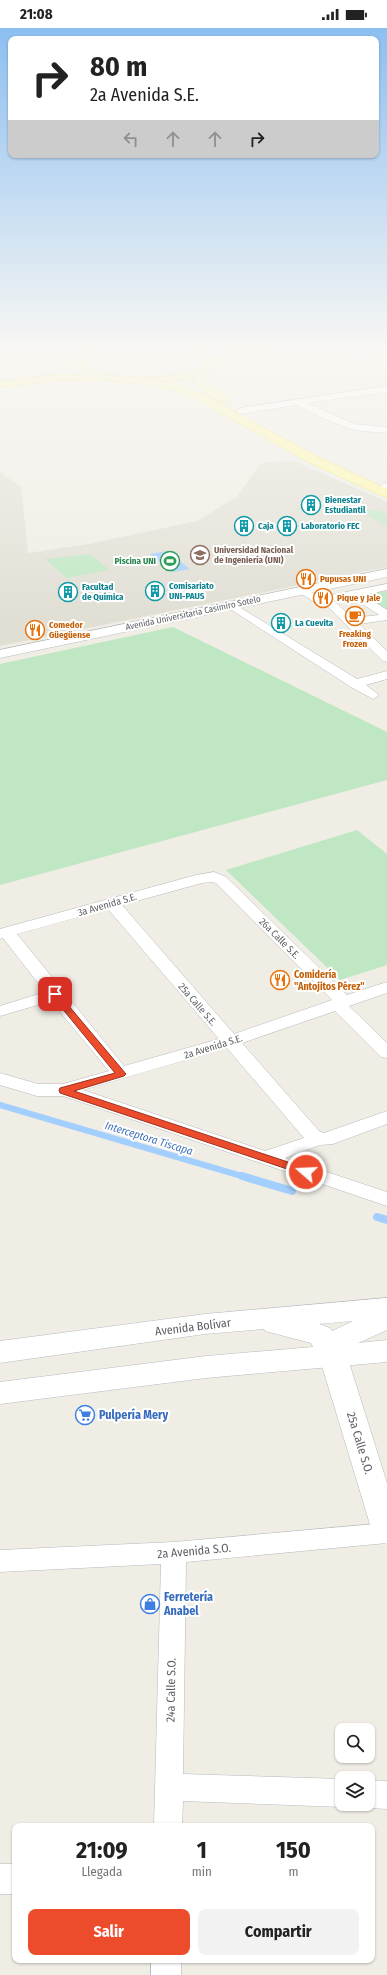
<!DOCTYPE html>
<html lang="es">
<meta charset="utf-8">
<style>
body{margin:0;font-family:"Fira Sans Condensed",sans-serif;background:#f2f2f2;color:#222;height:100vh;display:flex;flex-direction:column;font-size:15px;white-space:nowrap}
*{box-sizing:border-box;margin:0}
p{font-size:13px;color:#767676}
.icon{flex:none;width:22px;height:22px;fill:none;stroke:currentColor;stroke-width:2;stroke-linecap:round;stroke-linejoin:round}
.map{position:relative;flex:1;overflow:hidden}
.side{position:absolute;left:12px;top:1795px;width:363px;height:140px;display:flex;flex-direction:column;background:#fff;border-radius:8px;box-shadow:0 1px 3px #0004}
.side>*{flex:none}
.top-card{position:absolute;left:8px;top:8px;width:371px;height:122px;border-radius:8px;box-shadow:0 1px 3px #0004;background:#fff;color:#222;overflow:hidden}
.tools{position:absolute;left:335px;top:1695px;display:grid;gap:8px}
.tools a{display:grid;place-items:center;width:40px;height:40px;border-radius:8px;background:#fff;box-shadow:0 1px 3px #0004;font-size:20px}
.pin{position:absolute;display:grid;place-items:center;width:34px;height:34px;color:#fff;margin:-17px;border-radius:8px;box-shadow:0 2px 6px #0006}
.me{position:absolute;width:44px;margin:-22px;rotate:289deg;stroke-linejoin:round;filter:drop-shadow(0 0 3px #0008)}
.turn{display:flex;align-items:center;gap:14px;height:84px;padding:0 16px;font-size:18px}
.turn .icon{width:52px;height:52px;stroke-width:2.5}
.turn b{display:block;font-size:28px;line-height:34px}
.lanes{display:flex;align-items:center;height:38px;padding:0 16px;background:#0003;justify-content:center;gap:20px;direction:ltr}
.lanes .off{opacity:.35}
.eta{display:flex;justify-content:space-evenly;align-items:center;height:68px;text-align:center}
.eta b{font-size:24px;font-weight:700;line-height:28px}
.cta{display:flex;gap:8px;margin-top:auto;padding:8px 16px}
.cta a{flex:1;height:46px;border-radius:8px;background:#ec4b2c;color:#fff;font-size:16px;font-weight:700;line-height:46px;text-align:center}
.cta a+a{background:#f2f2f2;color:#222}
.status{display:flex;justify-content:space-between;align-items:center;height:28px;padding:0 20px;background:#fff;direction:ltr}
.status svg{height:11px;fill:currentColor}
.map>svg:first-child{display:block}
.education{fill:#e1dfd4}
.green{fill:#bfe7c3}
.water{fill:#a3cfff}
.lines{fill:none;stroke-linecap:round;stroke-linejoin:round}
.stream-far1{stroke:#a3cfff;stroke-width:6}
.stream{stroke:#a3cfff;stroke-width:8}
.minor-casing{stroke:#b6b9be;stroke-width:1}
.tertiary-casing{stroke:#b6b9be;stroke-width:1}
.secondary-casing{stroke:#b7bac0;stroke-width:1}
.primary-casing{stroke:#f4d557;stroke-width:1}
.trunk-casing{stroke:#f2bb00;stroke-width:1}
.minor{fill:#fff;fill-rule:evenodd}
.tertiary{fill:#fff;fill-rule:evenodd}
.secondary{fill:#fff;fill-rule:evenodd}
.primary{fill:#fff8a8;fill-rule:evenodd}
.trunk{fill:#fff299;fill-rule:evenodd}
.route{fill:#ec4b2c;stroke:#99311d}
.labels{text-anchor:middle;stroke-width:4;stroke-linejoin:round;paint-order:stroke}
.far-culture-label{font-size:9px;font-weight:bold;fill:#0d838f;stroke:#fff;text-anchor:start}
.far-education-label{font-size:9px;font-weight:bold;fill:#785e54;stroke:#fff;text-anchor:start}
.far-leisure-label{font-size:9px;font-weight:bold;fill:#27864d;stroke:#fff;text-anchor:end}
.far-food-label{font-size:9px;font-weight:bold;fill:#c56008;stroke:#fff;text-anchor:start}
.far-street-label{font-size:9px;fill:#5c5f65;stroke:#fff}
.street-label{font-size:10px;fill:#5c5f65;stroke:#fff}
.food-label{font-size:10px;font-weight:bold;fill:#c56008;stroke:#fff;text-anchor:start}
.water-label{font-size:11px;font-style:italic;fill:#4072bc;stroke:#fff}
.near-street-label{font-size:12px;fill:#5c5f65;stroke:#fff}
.near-shop-label{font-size:12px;font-weight:bold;fill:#366cbe;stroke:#fff;text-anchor:start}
</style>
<div class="status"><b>21:08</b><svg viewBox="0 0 49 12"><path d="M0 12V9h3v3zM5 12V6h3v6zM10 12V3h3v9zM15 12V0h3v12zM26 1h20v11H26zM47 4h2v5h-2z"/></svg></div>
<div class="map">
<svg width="387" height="1947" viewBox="0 0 387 1947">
<rect width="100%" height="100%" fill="#efede4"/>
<path class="education" d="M293 433 299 435 387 474V539L0 618V444L21 459 28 525 89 516 197 493 237 469 259 437 265 434Z"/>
<path class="green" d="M377 482 387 486V499L361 483Z
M91 526 109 542 67 550 45 531Z
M387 559V585L359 567Z
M173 599 387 704V752L0 857V636Z
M357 802 387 826V937L340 952 226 842Z"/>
<path class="water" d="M167 523 190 541 173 544 150 526Z"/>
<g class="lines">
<path class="stream-far1" d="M0 1077 245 1149"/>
<path class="stream" d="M242 1148 292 1163
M377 1189 387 1192"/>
<g class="minor-casing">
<path id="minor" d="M332 321C349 321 370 330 387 335V339L349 330Z
M387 358V364L307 375 354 396 387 399V405L362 403 348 400 327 392 297 377 240 386 236 383 240 380Z
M387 455V461L383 460 381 458 383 456Z
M387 556V562L364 567 387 582V592L359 596 387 623V634L383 633 323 574 313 573 295 562 301 559 319 568H326ZM352 569 379 587 352 590 334 573Z
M231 574 357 651 387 643V651L366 657 379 667 373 671 351 659 227 579 225 577Z
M214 844 226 849 347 967 387 954V965L349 978 387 1015V1030L381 1029 335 983 242 1015 319 1103 324 1105 387 1083V1096L333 1116 320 1117 285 1130 387 1164V1178L63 1068H37L0 1057V1045L38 1056H63L109 1043 51 973 0 988V978L45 964 3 910 0 911V901L196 847ZM212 854 216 855 332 972 234 1006 122 877 202 855ZM108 881 219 1011 124 1038 17 906ZM227 1020 304 1110 265 1123 83 1062Z
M387 1495V1515L186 1534 183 1746 342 1751V1776H349L342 1779 183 1773 182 1798H154L161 1536 0 1544V1522L174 1514Z
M368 1752 387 1753V1781L368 1780 359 1776H368Z
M0 1836H15V1866H0Z
M151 1932H181V1947H151Z"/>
</g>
<g class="tertiary-casing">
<path id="tertiary" d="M387 541V549L0 630V622Z
M333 1318 343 1321 347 1328 387 1455V1516L376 1512 372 1503 319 1328 323 1321Z"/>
</g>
<g class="secondary-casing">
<path id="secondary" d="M387 1270V1302L358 1315 387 1312V1334L206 1350 0 1376V1354L206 1328 313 1319 311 1315 265 1303 264 1301 205 1306 0 1335V1313L205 1286ZM353 1293 332 1303 330 1300 319 1296Z"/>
</g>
<g class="primary-casing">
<path id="primary" d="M204 339 209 342 205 354 226 369 228 371 226 373H218L194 355 199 342Z
M135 349 175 356 200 365 318 429 387 461V470L310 435 192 369 173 362 131 354 130 352 131 350Z"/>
</g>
<g class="trunk-casing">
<path id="trunk" d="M89 321H103L85 332 84 334C105 357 179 352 204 337L205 331 189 321H202L215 330 243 321H268L267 323 235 329 199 348 181 352 131 355 104 352 100 353 58 352 0 359V353L58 346 87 347 82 344 76 337 70 340 65 337 78 326Z"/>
</g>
<use href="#minor" class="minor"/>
<use href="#tertiary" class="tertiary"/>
<use href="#secondary" class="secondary"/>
<use href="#primary" class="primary"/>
<use href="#trunk" class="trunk"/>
</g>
<linearGradient id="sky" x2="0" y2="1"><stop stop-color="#8cbff1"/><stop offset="0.54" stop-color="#f8f7f3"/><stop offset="1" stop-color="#f8f7f3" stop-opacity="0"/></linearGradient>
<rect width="387" height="594" fill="url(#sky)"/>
<path class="route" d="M55 964 58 965 126 1046 124 1048 74 1063 309 1141 311 1144 309 1146H302L60 1065 59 1062 60 1060 115 1045 52 968 50 966Z"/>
<defs>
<g id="building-ring" transform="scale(1)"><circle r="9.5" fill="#fff" stroke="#0f9aa8" stroke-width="1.5"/><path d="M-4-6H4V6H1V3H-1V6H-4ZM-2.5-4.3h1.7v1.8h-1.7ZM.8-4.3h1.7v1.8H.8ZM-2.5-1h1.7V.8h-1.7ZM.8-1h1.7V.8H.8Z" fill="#0f9aa8"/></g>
<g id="university-ring" transform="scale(1)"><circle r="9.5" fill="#fff" stroke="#8d6e63" stroke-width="1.5"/><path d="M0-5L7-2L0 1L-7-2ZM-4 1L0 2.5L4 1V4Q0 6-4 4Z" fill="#8d6e63"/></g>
<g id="stadium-ring" transform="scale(1)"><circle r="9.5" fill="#fff" stroke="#2e9e5b" stroke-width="1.5"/><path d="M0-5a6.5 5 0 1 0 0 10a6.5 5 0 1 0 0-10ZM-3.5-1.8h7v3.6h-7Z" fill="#2e9e5b"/></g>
<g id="restaurant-ring" transform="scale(1)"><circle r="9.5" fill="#fff" stroke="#e8710a" stroke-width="1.5"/><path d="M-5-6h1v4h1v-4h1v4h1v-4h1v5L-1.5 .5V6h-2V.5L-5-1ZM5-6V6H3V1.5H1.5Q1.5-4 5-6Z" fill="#e8710a"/></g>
<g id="cafe-ring" transform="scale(1)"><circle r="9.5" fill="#fff" stroke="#e8710a" stroke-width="1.5"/><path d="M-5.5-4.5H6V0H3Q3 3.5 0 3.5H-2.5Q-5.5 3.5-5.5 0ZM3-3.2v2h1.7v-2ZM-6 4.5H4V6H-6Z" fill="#e8710a"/></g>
<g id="supermarket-ring" transform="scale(1)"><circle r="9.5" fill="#fff" stroke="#3f7fe0" stroke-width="1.5"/><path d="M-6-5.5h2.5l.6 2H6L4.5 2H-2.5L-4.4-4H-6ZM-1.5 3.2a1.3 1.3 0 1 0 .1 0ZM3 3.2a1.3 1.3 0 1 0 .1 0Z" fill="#3f7fe0"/></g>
<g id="shop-ring" transform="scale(1)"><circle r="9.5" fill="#fff" stroke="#3f7fe0" stroke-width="1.5"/><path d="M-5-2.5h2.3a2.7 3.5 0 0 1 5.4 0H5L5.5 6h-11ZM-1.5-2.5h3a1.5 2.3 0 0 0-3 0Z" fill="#3f7fe0"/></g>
</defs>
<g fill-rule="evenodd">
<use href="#building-ring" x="311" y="477"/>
<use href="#building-ring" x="244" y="498"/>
<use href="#building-ring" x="287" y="498"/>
<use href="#university-ring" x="200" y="527"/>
<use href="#stadium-ring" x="170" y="533"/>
<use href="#restaurant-ring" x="306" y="551"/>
<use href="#building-ring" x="155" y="563"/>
<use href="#building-ring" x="68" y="564"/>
<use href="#restaurant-ring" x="323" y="570"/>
<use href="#cafe-ring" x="355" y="588"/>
<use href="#building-ring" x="281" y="595"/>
<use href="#restaurant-ring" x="35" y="602"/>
<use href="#restaurant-ring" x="280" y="952"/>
<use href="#supermarket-ring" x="85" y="1387"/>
<use href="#shop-ring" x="150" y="1576"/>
</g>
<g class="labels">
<g class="far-culture-label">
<text x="325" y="475">Bienestar<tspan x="325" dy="10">Estudiantil</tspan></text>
<text x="258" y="501">Caja</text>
<text x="301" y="501">Laboratorio FEC</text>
<text x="169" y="561">Comisariato<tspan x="169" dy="10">UNI-PAUS</tspan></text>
<text x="82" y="562">Facultad<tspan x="82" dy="10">de Química</tspan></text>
<text x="295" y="598">La Cuevita</text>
</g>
<g class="far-education-label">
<text x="214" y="525">Universidad Nacional<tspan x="214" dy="10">de Ingeniería (UNI)</tspan></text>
</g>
<g class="far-leisure-label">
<text x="156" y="536">Piscina UNI</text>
</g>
<g class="far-food-label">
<text x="320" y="554">Pupusas UNI</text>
<text x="337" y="573">Pique y Jale</text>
<text x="49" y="600">Comedor<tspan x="49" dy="10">Güegüense</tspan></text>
<text x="355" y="609" text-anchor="middle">Freaking<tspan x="355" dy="10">Frozen</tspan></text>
</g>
<g class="far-street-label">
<text transform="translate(193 585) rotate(-12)" y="3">Avenida Universitaria Casimiro Sotelo</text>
</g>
<g class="street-label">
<text transform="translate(107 876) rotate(-16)" y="4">3a Avenida S.E.</text>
<text transform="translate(280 910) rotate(45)" y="4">26a Calle S.E.</text>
<text transform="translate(198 976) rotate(49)" y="4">25a Calle S.E.</text>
<text transform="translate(213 1018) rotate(-17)" y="4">2a Avenida S.E.</text>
</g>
<g class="food-label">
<text x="294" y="950">Comidería<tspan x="294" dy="12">"Antojitos Pérez"</tspan></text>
</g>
<g class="water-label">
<text transform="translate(149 1110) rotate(17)" y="4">Interceptora Tiscapa</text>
</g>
<g class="near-street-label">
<text transform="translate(193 1299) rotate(-7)" y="4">Avenida Bolívar</text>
<text transform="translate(360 1415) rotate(73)" y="4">25a Calle S.O.</text>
<text transform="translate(194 1523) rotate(-5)" y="4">2a Avenida S.O.</text>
<text transform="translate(171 1662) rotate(-89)" y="4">24a Calle S.O.</text>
</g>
<g class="near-shop-label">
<text x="99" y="1391">Pulpería Mery</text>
<text x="164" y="1573">Ferretería<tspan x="164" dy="14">Anabel</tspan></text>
</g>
</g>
</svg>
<div class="tools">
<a><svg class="icon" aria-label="search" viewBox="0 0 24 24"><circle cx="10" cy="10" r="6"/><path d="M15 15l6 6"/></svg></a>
<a><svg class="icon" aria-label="layers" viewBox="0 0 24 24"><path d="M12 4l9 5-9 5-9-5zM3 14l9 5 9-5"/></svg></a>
</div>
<div class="pin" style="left:55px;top:966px;background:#d93025"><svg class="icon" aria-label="arrive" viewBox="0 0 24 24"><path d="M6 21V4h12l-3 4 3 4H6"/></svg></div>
<svg class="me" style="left:306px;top:1144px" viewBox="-20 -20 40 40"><circle r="17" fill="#ec4b2c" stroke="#fff" stroke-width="3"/><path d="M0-11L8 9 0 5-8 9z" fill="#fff"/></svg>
<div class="top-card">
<div class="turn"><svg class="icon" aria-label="right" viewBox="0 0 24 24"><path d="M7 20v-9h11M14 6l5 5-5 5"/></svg><div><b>80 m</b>2a Avenida S.E.</div></div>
<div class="lanes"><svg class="icon off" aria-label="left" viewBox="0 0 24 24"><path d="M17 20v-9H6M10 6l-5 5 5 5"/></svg><svg class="icon off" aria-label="ahead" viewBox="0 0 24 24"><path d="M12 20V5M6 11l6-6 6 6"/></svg><svg class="icon off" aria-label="ahead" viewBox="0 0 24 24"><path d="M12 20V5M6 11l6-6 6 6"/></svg><svg class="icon" aria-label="right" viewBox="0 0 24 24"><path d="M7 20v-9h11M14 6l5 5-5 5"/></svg></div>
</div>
<section class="side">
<div class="eta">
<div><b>21:09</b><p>Llegada</p></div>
<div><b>1</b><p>min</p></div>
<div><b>150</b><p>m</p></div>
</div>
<div class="cta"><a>Salir</a><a>Compartir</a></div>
</section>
</div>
